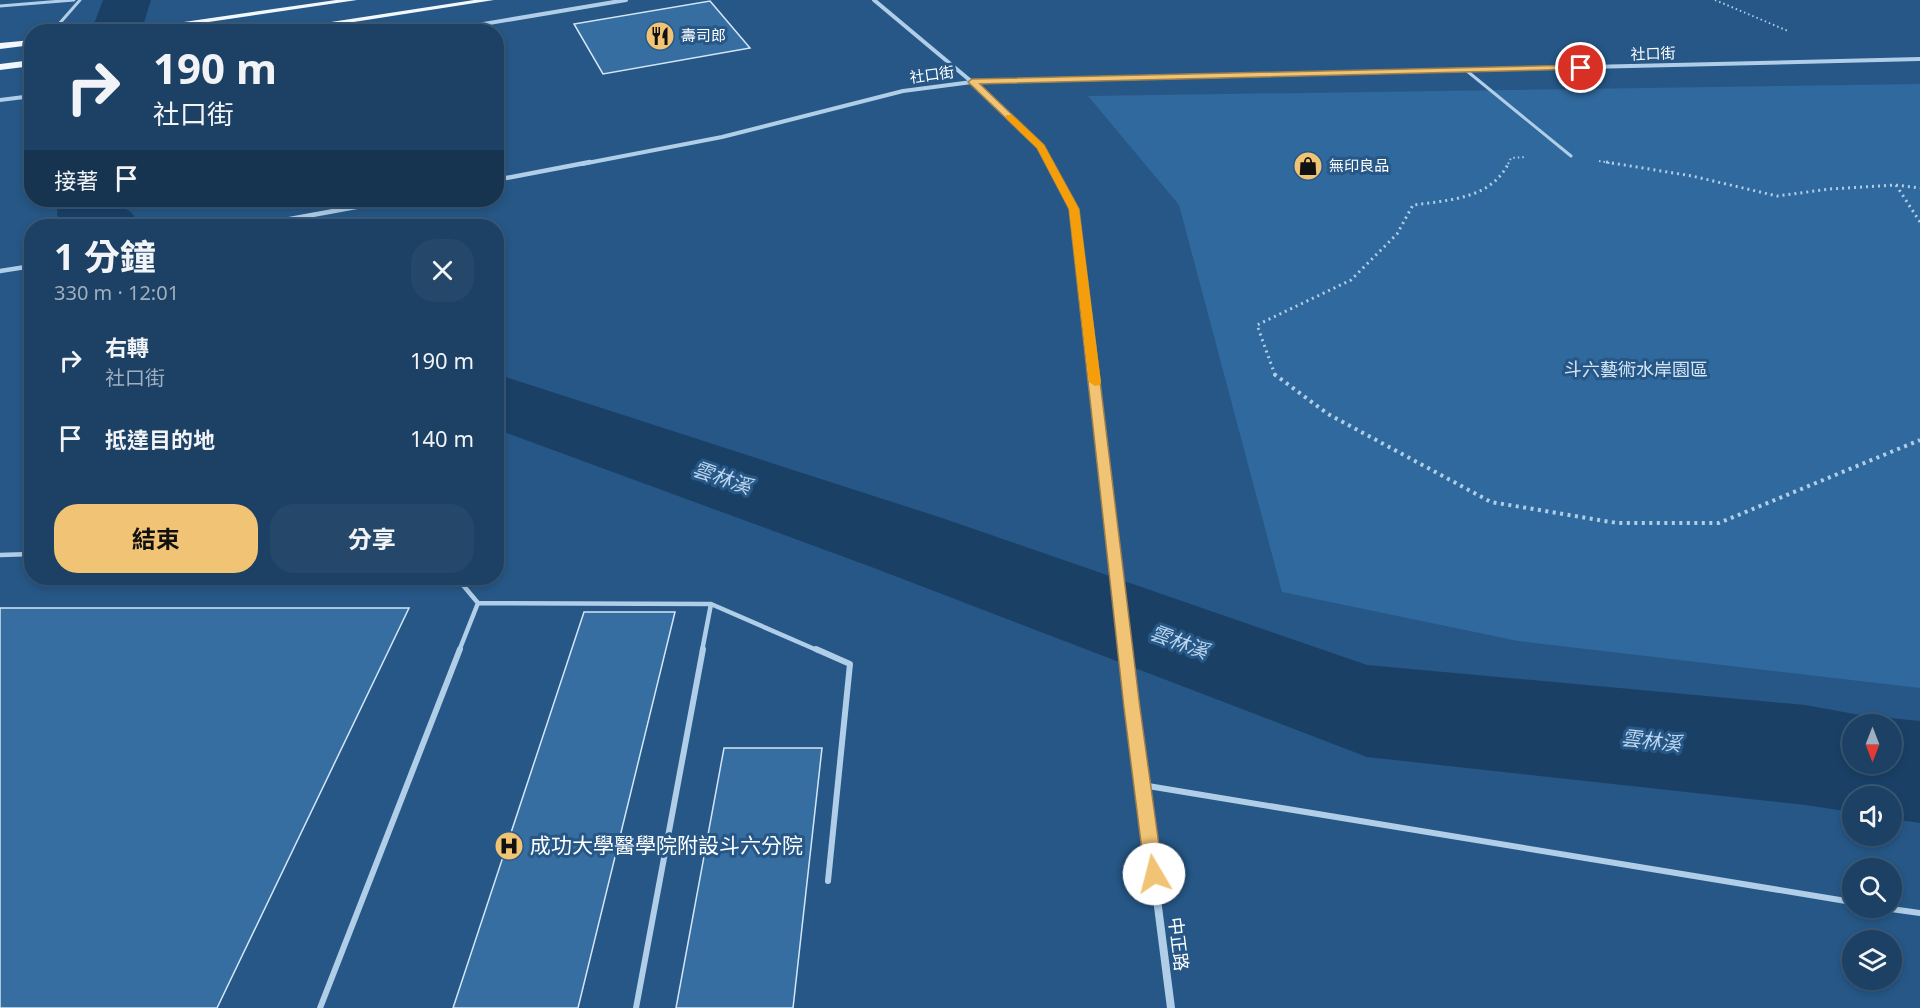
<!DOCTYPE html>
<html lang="zh-TW">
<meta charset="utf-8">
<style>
body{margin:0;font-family:"Noto Sans","Noto Sans TC",sans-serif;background:#25486a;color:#f1f3f6;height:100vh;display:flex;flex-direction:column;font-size:22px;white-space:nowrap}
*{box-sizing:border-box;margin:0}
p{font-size:20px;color:#a0afbf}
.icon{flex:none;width:33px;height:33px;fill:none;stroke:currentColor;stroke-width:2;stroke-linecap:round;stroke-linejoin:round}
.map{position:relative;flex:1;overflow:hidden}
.side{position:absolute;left:24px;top:219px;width:480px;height:366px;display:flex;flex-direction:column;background:#1c4164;border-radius:24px;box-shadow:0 3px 9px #0003,0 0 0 2px #3a5a78}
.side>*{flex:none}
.guide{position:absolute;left:24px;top:24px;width:480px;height:183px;border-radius:24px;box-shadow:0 3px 9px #0003,0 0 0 2px #3a5a78;background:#1c4164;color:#f1f3f6;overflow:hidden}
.needle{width:39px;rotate:180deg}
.fabs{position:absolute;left:1842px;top:714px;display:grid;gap:12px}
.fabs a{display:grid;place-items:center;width:60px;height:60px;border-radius:50%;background:#1c4164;box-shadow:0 3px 9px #0003,0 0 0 2px #3a5a78;font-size:30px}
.pin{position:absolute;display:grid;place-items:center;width:51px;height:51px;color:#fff;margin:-26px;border:3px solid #fff;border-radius:50%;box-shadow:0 2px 6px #0007}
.me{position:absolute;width:66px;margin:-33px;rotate:352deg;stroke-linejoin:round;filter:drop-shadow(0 0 4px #0008)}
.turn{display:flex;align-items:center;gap:21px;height:126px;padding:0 30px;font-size:27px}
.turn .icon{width:78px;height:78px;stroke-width:2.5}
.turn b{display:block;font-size:42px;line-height:51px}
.then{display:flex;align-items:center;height:57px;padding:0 30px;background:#0003;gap:12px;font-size:22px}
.round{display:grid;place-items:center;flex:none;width:63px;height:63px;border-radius:24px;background:#25486a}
.summary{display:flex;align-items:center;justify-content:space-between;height:102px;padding:0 30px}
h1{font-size:36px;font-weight:700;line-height:45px}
.action{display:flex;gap:12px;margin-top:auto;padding:12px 30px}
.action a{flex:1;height:69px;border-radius:24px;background:#f1c475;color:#111;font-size:24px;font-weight:700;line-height:69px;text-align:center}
.action a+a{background:#25486a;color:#f1f3f6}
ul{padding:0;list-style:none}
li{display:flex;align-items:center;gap:18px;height:78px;padding:0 30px}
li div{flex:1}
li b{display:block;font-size:22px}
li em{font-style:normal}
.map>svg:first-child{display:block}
.green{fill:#30699d}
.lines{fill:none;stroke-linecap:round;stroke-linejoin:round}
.river{fill:#1a4066;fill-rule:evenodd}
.building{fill:#366ea2;stroke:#d4e6f6;stroke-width:1.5}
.path-far2{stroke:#b0cee8;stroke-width:2;stroke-dasharray:1.5 3;stroke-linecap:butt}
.path-far1{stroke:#b0cee8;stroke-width:3;stroke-dasharray:2 4;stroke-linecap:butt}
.path{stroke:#b0cee8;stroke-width:4;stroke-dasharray:3 4.5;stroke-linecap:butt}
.lane-far2{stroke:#b0cee8;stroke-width:3}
.lane-far1{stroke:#b0cee8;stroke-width:4.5}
.lane{stroke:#b0cee8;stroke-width:6}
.street-far3{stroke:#b0cee8;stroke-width:4}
.street-far2{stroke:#b0cee8;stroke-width:4.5}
.street-far1{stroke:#b0cee8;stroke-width:6}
.street{stroke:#b0cee8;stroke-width:8}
.primary{fill:#f2f8fe;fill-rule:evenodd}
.route{fill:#f1c475;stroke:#9d7f4c;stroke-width:1.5}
.slow{fill:#f59e0b}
.labels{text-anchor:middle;stroke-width:6;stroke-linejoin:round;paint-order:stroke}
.far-poi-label{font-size:15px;fill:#fff;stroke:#265786;text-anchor:start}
.far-street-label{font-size:15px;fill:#fff;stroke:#265786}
.park-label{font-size:18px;fill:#d4e6f6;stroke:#265786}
.street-label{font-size:18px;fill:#fff;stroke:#265786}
.water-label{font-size:20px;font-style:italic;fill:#bcd7ef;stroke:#265786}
.near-poi-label{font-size:21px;fill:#fff;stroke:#265786;text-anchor:start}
</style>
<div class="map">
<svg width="1920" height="1008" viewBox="0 0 1920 1008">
<rect width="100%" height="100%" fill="#265786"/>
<path class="green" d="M1920 84V688L1518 641 1282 592 1179 205 1088 96Z"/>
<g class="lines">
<path class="river" d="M103 0H151L141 32H91Z
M58 200H122L123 207 131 212 141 226H65L57 215Z
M496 374 942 518 1367 665 1805 705 1860 715 1920 721V823L1892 819V796H1852V812L1805 805 1367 757 874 568 496 429ZM1852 724H1892V764H1852Z"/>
</g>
<path class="building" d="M710 1 750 48 603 74 574 24Z
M0 608H409L217 1008H0Z
M584 612H675L578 1008H453Z
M724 748H822L793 1008H676Z"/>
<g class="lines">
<path class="path-far2" d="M1715 0 1788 31
M1599 161 1615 164
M1508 164 1511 158 1526 157"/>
<path class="path-far1" d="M1606 162 1692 176 1777 196 1830 189 1895 185 1920 188
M1896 185 1920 222
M1275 375 1257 325 1351 280 1397 234 1413 205C1449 200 1492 199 1509 162"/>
<path class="path" d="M1274 374 1328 414 1491 502 1617 523H1719L1920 440"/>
<path class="lane-far2" d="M0 6 74 0
M52 32 80 0
M1467 71 1571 156"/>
<path class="lane-far1" d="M0 555 32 554
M457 578 478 603 459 651
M478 603 711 604 819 651
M702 651 711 604"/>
<path class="lane" d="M816 649 850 664 828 881
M1142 785 1852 902
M1884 908 1920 913
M320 1008 460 649
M636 1008 703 649"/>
<path class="street-far3" d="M874 0 972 82 1041 147 1050 164
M436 32 626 0
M0 100 32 96
M582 164 722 137 903 91 972 82 1920 59"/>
<path class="street-far2" d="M1049 162 1074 209 1093 375
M496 180 590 162
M252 226 394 200
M0 271 32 266"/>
<path class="street-far1" d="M1093 374 1125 651"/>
<path class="street" d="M1125 649 1171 1008"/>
<path class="primary" d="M336 0H357L141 32H115Z
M474 0H494L290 32H266Z
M32 40V45L0 49V43Z
M32 60V66L0 70V64Z"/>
</g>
<path class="route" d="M1581 65 1585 68 1584 69 980 84 1044 145 1079 209 1140 708 1163 874 1160 880 1154 883 1147 880 1145 874 1124 708 1069 209 1037 148 968 82 972 79Z"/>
<path class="slow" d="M1006 115H1012L1044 145 1079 209 1101 382 1100 385 1095 386 1089 382 1069 209 1037 148 1006 118Z"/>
<defs>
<g id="restaurant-disc" transform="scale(1.5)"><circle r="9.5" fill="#f1c475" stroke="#265786"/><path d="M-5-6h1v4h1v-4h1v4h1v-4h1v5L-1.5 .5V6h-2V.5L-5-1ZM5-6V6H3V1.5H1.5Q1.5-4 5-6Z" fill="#111"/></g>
<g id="shop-disc" transform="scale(1.5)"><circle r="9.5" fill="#f1c475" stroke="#265786"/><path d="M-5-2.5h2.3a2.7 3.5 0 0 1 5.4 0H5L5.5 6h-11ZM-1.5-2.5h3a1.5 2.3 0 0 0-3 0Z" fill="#111"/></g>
<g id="hospital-disc" transform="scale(1.5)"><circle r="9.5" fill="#f1c475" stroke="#265786"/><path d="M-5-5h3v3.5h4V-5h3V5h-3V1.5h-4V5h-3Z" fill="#111"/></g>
</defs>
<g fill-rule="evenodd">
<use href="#restaurant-disc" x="660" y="36"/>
<use href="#shop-disc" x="1308" y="166"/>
<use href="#hospital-disc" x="509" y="846"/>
</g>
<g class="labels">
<g class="far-poi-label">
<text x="681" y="41">壽司郎</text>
<text x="1329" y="171">無印良品</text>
</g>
<g class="far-street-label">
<text transform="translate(1653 54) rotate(-2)" y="5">社口街</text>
<text transform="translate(932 75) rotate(-8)" y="5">社口街</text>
</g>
<g class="park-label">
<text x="1636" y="376">斗六藝術水岸園區</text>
</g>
<g class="street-label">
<text transform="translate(1178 944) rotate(83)" y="6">中正路</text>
</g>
<g class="water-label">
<text transform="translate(722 478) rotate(19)" y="7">雲林溪</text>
<text transform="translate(1179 642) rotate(20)" y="7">雲林溪</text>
<text transform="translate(1651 741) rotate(6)" y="7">雲林溪</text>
</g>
<g class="near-poi-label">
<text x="530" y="853">成功大學醫學院附設斗六分院</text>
</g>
</g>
</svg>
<div class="fabs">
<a><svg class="needle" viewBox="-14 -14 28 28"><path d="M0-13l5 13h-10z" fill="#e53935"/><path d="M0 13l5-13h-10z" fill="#a0afbf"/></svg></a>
<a><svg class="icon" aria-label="sound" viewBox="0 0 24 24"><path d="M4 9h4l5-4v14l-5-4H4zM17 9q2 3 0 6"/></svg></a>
<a><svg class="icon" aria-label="search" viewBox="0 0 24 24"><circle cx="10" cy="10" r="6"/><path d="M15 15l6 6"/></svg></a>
<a><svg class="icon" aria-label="layers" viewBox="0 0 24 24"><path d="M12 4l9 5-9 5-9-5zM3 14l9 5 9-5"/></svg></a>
</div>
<div class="pin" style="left:1581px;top:68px;background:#d93025"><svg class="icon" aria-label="arrive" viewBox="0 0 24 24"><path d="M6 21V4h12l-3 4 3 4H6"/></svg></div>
<svg class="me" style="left:1154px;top:874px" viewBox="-20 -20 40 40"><circle r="19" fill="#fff"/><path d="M0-13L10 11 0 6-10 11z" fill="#f1c475"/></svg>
<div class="guide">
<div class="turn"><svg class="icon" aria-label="right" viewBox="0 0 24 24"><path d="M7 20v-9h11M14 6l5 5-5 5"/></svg><div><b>190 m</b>社口街</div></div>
<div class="then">接著<svg class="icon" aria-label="arrive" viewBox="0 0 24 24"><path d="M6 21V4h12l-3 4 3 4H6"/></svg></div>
</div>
<section class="side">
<div class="summary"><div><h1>1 分鐘</h1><p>330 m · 12:01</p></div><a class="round"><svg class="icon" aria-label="close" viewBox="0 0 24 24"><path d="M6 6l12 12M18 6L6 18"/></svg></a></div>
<ul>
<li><svg class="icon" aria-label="right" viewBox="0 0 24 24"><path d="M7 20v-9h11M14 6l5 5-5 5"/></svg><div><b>右轉</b><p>社口街</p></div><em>190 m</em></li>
<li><svg class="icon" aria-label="arrive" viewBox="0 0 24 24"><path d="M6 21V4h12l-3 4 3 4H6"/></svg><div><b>抵達目的地</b></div><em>140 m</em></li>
</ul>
<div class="action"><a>結束</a><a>分享</a></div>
</section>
</div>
